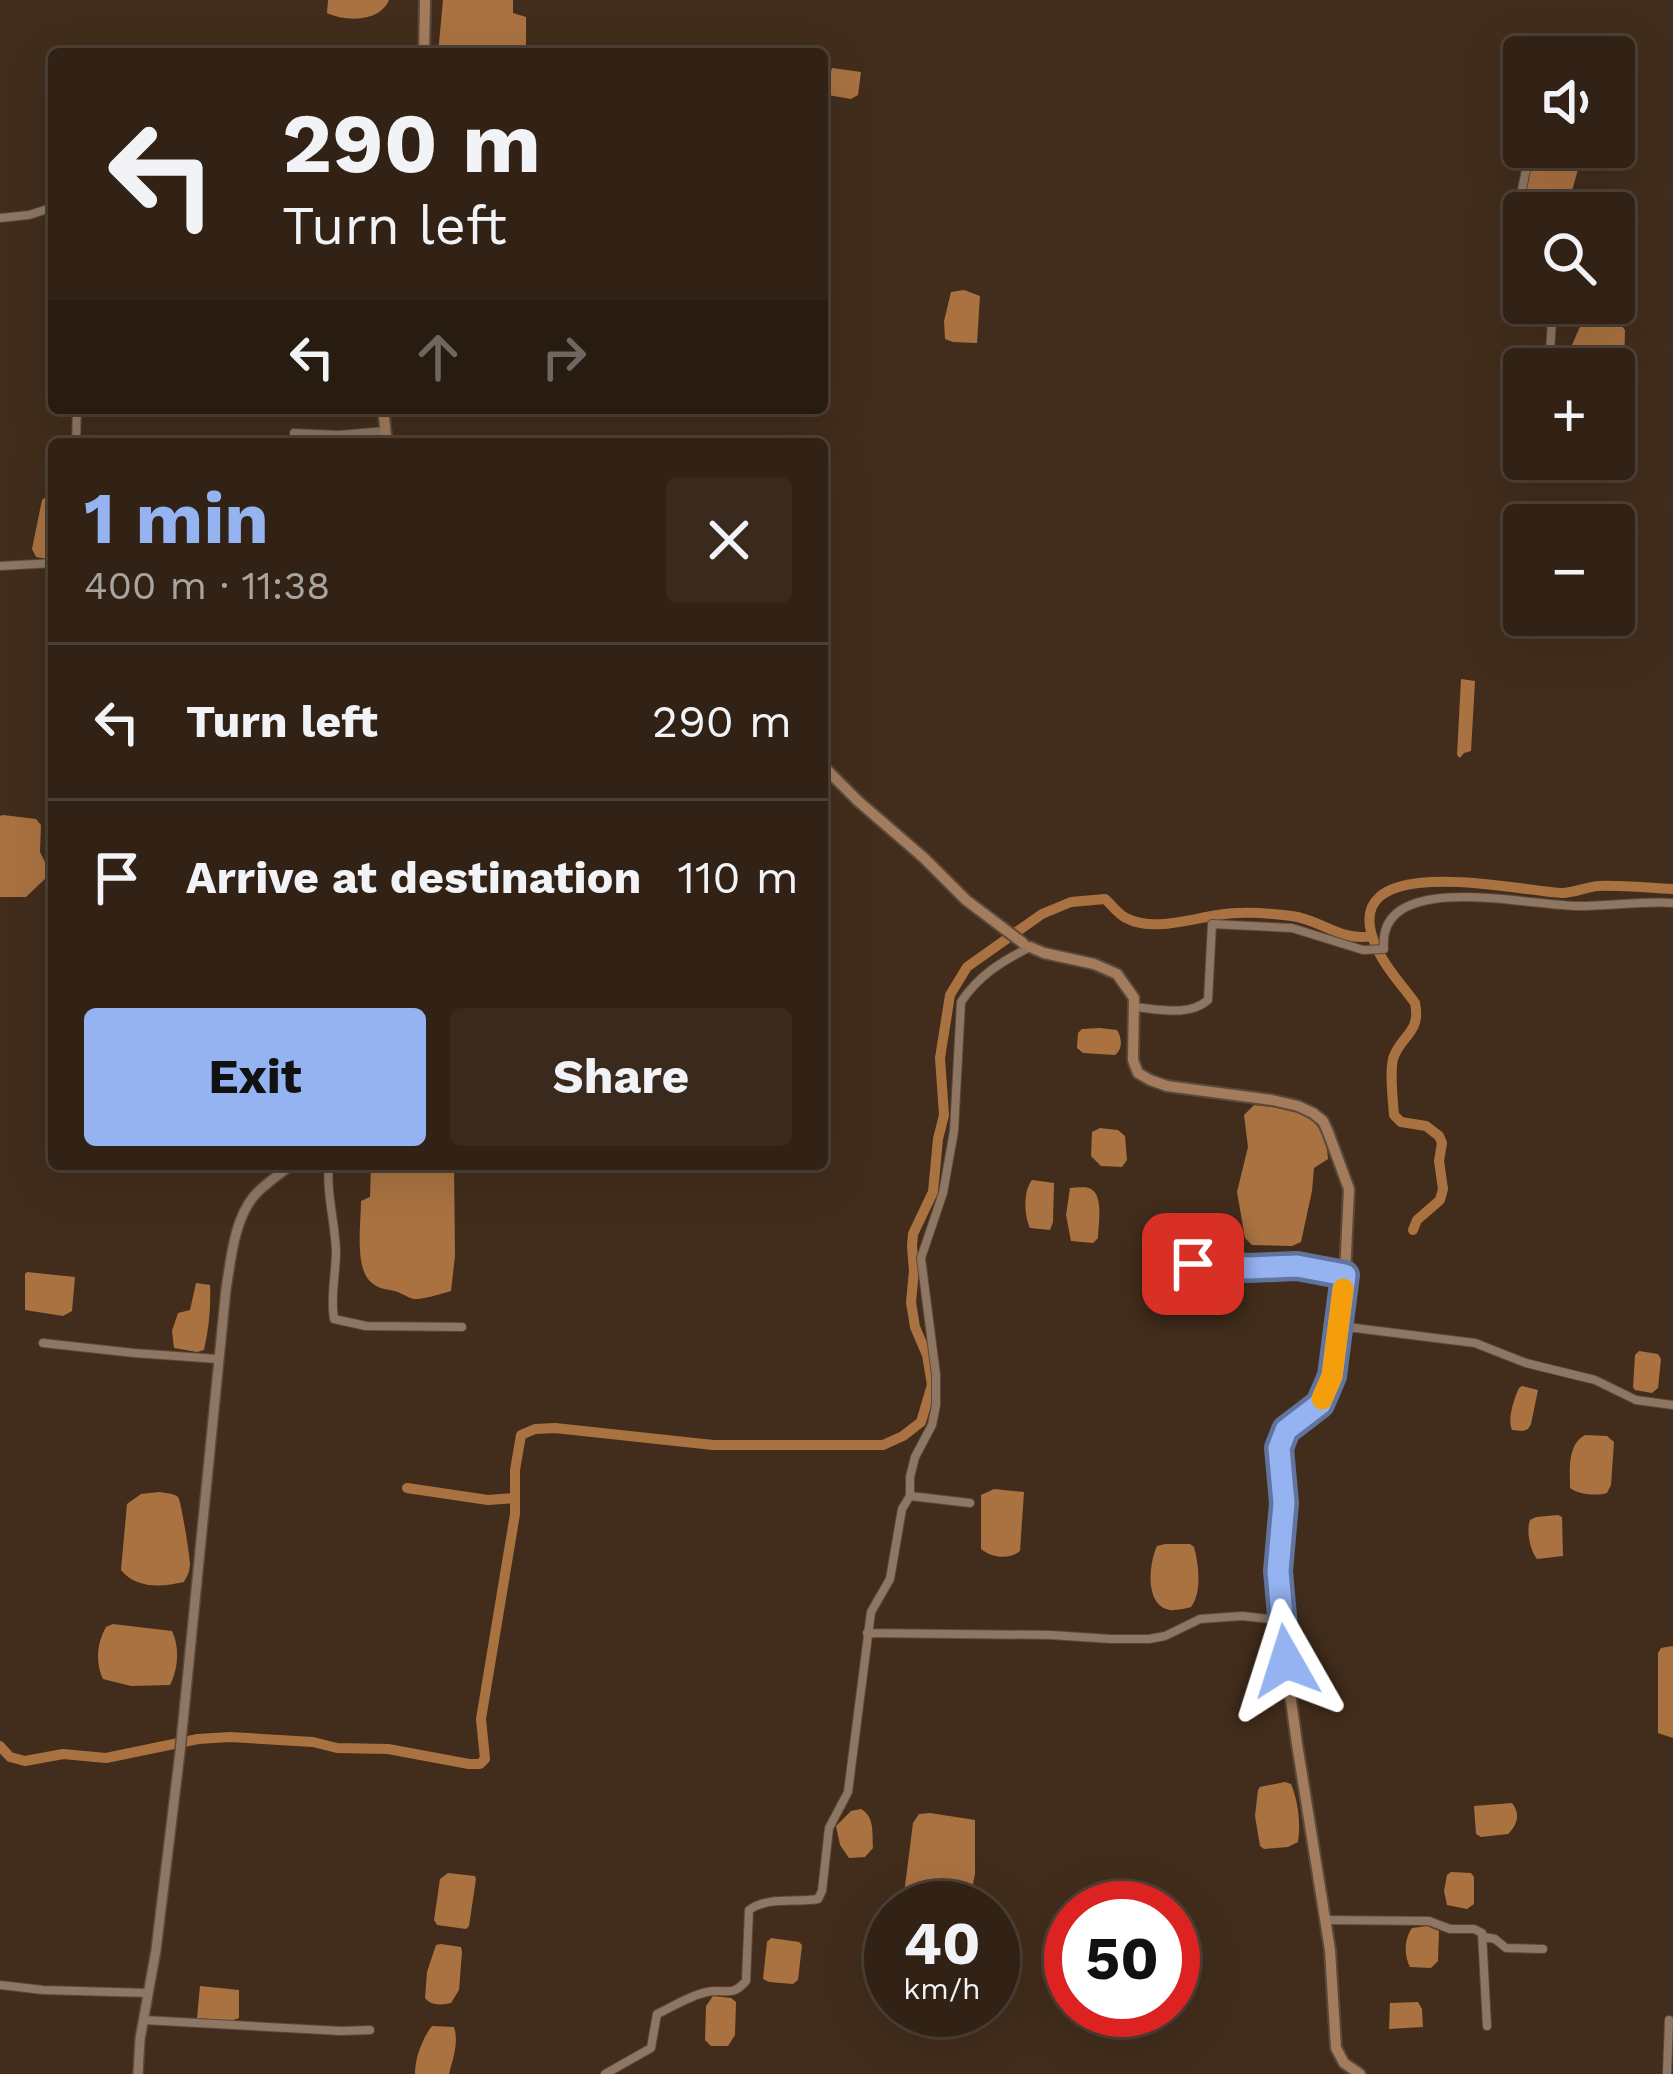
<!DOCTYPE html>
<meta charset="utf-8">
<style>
body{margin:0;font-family:"Work Sans",sans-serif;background:#3a2a1e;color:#f1f3f6;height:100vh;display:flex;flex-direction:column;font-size:45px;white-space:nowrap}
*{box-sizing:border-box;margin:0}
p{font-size:39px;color:#a8a4a0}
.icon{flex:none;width:66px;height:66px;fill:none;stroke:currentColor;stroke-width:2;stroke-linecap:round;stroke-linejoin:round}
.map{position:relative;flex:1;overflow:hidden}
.details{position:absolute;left:48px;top:438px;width:780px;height:732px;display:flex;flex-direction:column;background:#322215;border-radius:12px;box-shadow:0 12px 48px #0002,0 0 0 3px #4d3f34}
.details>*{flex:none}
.banner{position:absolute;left:48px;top:48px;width:780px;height:366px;border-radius:12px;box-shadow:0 12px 48px #0002,0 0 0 3px #4d3f34;background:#322215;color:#f1f3f6;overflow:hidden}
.controls{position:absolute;left:1503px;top:36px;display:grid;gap:24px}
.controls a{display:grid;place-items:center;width:132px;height:132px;border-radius:12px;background:#322215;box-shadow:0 12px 48px #0002,0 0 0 3px #4d3f34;font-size:60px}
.speed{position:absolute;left:864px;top:1881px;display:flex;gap:24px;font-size:60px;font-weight:700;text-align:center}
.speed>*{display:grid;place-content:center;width:156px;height:156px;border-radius:50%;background:#322215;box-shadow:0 12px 48px #0002,0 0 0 3px #4d3f34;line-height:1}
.speed small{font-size:30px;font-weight:400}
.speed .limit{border:18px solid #d22;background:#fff;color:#111}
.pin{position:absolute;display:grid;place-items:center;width:102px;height:102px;color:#fff;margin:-51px;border-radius:24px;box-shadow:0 6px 18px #0006}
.me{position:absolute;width:132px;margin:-66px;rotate:354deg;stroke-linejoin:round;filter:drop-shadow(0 0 9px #0008)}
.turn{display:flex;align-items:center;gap:42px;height:252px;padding:0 36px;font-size:54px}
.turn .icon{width:156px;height:156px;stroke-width:2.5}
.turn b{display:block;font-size:84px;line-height:102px}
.lanes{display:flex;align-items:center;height:114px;padding:0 36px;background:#0003;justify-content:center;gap:60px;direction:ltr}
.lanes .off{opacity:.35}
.round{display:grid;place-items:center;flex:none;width:126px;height:126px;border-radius:12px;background:#3a2a1e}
.headline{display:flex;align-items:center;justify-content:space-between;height:204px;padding:0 36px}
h1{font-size:72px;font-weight:700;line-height:90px;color:#95b2f1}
.button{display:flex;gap:24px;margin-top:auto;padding:24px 36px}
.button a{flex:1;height:138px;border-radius:12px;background:#95b2f1;color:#111;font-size:48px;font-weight:700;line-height:138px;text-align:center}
.button a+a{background:#3a2a1e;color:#f1f3f6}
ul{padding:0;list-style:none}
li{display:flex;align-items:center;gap:36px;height:156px;padding:0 36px;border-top:3px solid #4d3f34}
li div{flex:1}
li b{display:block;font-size:45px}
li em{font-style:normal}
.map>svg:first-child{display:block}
.water{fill:#aa7241}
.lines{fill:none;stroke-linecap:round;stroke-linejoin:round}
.canal{stroke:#aa7241;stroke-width:10}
.minor-casing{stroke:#5a493a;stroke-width:10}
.tertiary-casing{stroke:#5a493a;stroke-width:12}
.secondary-casing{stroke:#5a493a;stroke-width:14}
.minor{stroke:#8e7663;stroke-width:8}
.tertiary{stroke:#8e7663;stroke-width:9}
.secondary{stroke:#a27c5d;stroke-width:10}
.route-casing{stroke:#61749d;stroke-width:30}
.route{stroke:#95b2f1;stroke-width:21}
.slow{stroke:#f59e0b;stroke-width:21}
</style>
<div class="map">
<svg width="1673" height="2074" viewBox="0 0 1673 2074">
<rect width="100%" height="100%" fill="#422d1c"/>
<path class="water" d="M328 0H389C380 22 346 22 327 13Z
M443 0H513V13L526 17V54H438Z
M832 68 861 72 858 95 851 99 828 95 827 88Z
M1538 147H1577L1583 151 1566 213 1535 212C1520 195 1526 165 1538 147Z
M964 290 980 296 977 343 953 342 945 339 944 321 951 292Z
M1595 319 1619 323 1625 330 1624 369 1614 422V369H1567L1569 352 1582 322Z
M54 495V560L36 557 32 549 42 500 47 496Z
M1461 679 1475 681 1471 751 1464 753 1460 758 1457 755Z
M3 815 36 819 41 825 40 852 49 870 48 876 26 897H0V816Z
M1100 1028 1117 1030C1122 1038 1123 1049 1115 1055L1083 1053 1077 1048 1078 1033 1082 1029Z
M1254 1105C1292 1109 1326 1112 1328 1159L1314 1168 1312 1191 1301 1242 1292 1246 1252 1245 1245 1238 1237 1192 1248 1147 1244 1115Z
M1100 1128 1118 1130 1125 1136 1127 1160 1122 1167 1101 1166 1091 1156 1092 1132Z
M371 1164H454L455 1256 451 1291C444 1293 421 1300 415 1299 410 1299 403 1294 398 1292 389 1289 380 1290 372 1283 354 1269 361 1224 361 1201L370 1197Z
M1032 1180 1054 1183 1053 1222 1050 1230 1030 1228C1024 1216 1023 1191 1032 1180Z
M1070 1188C1077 1188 1085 1186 1091 1189 1104 1196 1098 1226 1098 1238L1093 1243 1071 1241 1066 1215Z
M27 1272 75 1277 72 1311 63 1316 25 1310V1274Z
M196 1283 210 1285C211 1307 209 1329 204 1350L197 1352 174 1348 172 1331 178 1313 190 1310Z
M1639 1351 1658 1354 1661 1359 1658 1388 1652 1393 1635 1390 1633 1387 1635 1355Z
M1522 1386 1538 1390 1531 1424 1528 1429 1523 1431 1512 1430C1507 1419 1514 1399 1519 1388Z
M1585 1435 1607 1436 1614 1442 1611 1485 1607 1493C1597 1496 1579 1495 1570 1488 1570 1469 1567 1445 1585 1435Z
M994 1489 1024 1492 1020 1551C1009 1560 992 1558 981 1549V1495Z
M159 1492C164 1493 174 1493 178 1497 181 1500 190 1557 190 1564 189 1574 188 1574 184 1582 162 1587 136 1589 121 1570L127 1504 141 1494Z
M1558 1515 1562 1517 1563 1556 1537 1559C1530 1550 1526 1531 1530 1520L1536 1517Z
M1165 1544H1190L1194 1547C1199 1565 1202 1593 1191 1607 1188 1608 1173 1611 1170 1610 1144 1606 1149 1563 1157 1546Z
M113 1624 172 1631C180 1647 178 1670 170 1685L131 1686 103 1679C95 1662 97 1643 106 1627Z
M1673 1646V1738L1658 1733V1653L1661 1648Z
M1285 1782 1291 1784C1298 1801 1301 1823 1298 1842L1288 1847 1264 1849 1260 1846 1255 1816 1258 1790 1260 1787Z
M1512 1803C1521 1814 1517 1825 1508 1834L1481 1837 1476 1834 1474 1806Z
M861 1809C875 1817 872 1833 873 1848L865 1857 849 1858 840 1845 836 1826 851 1811Z
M930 1813 975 1820V1874L968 1908C946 1908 916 1915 904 1894L913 1823 919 1814Z
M1451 1872 1471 1873 1474 1877V1904L1467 1909 1447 1905 1444 1891 1447 1875Z
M448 1873 475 1876 476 1879 469 1926 466 1929 437 1925 434 1920 440 1879Z
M1427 1926 1439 1931 1438 1961 1431 1968 1410 1967C1404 1956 1404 1939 1412 1928Z
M771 1938 799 1942 802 1945 798 1980 793 1984 769 1982 763 1979 767 1942Z
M441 1944 461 1947 462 1952 459 1990 451 2003C443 2005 431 2006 425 1998L427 1972 436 1945Z
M200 1986 239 1990V2018L230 2021 197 2018Z
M713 1996 731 1998 736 2002 735 2035 728 2046H711L705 2040 706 2006Z
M1418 2002 1422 2009 1423 2027 1389 2029 1390 2003Z
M432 2026 454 2027C459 2042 453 2059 449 2074H415C415 2058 422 2039 432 2026Z"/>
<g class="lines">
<path class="canal" d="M1413 1230 1417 1220 1440 1200 1443 1189 1439 1161 1442 1143 1439 1136 1426 1126 1401 1122 1394 1115C1393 1101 1389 1068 1394 1056 1403 1034 1421 1032 1415 1003 1399 981 1378 960 1371 932 1351 851 1525 892 1562 893 1574 893 1586 887 1598 886 1624 885 1648 888 1673 889
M407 1488 488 1500 515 1498
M0 1746 10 1757 25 1761 63 1754 106 1758 198 1739 230 1737 313 1742 337 1748 388 1749 469 1764H480L485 1759 481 1719 515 1514V1470L521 1435 535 1429 555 1428 713 1445H883L903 1436 921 1422 932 1385 927 1355 915 1327 911 1302 914 1271 912 1246 913 1234 933 1192 938 1139 944 1115 940 1058 950 995 967 967 1042 914 1071 902 1105 899C1112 905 1118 914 1126 918 1153 932 1189 919 1218 915 1242 911 1268 913 1292 916 1322 920 1341 942 1372 936"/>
<g class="minor-casing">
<path id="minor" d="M0 218 29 215 54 207
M1524 224 1522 189 1531 147
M1549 369 1553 303
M76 444 77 408
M294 444V433L339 435 385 431
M0 566 54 563
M1134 1007C1158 1009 1189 1017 1208 1000L1212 924 1292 928 1363 950 1384 949C1376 867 1533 907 1579 906 1611 906 1641 901 1673 903
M329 1164C326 1193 335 1222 336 1251 336 1274 330 1297 334 1319L366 1326 462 1327
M1150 1259 1249 1268 1296 1266 1345 1275
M1339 1326 1475 1343 1526 1363 1595 1380 1636 1400 1673 1405
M43 1343 134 1353 218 1359
M970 1503 910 1496V1477L915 1457 932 1425 936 1405V1375L921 1258 943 1193 954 1131 961 1002C979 975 1001 962 1030 947
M867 1633 1051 1635 1111 1639H1149L1165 1636 1200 1619 1242 1616 1280 1620
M1325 1920 1429 1921 1450 1929H1474L1482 1933 1487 2026
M1484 1937 1495 1939 1506 1948 1543 1949
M0 1985 43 1990 148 1993
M144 2020 341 2031 370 2030
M605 2074 651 2048 657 2014C672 2007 691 1995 707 1992 726 1988 731 1998 746 1981L749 1910C769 1896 794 1903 818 1899L822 1891 829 1828 848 1792 871 1612 890 1579 902 1509 910 1496
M1667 2074 1669 2020"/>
</g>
<g class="tertiary-casing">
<path id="tertiary" d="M138 2074 140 2039 156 1950 180 1752 226 1289C231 1259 234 1220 254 1196 265 1183 280 1175 292 1164"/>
</g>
<g class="secondary-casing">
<path id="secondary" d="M424 54 425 0
M383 408 387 444
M822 765 858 801 924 858 966 900 1023 943
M1030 947 1044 953 1094 964 1117 974 1134 998 1133 1060 1138 1073 1150 1080 1167 1086 1272 1100 1298 1106 1313 1113 1323 1121 1328 1132 1349 1189 1345 1275 1332 1376 1320 1404 1286 1431 1279 1448 1284 1488 1278 1571 1280 1620 1297 1744 1330 1950 1336 2048 1344 2063 1360 2074"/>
</g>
<use href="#minor" class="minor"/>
<use href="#tertiary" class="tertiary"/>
<use href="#secondary" class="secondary"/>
</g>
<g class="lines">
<g class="route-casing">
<path id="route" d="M1193 1264 1249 1268 1297 1266 1345 1275 1332 1376 1320 1404 1286 1430 1279 1448 1284 1503 1278 1571 1286 1661"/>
</g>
<use href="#route" class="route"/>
<path class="slow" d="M1322 1399 1332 1376 1343 1289"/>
</g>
</svg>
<div class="controls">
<a><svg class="icon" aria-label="sound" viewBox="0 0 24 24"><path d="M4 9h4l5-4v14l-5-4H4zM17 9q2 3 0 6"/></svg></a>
<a><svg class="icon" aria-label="search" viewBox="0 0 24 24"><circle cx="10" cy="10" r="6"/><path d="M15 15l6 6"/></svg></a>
<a>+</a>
<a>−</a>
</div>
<div class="speed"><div>40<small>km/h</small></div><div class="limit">50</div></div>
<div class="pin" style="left:1193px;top:1264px;background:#d93025"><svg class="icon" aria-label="arrive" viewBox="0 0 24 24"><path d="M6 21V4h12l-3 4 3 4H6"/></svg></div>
<svg class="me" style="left:1286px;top:1661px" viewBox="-20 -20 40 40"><path d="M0-17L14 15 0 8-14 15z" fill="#95b2f1" stroke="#fff" stroke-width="4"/></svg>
<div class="banner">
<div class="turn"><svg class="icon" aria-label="left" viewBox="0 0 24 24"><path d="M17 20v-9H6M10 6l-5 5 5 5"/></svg><div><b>290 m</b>Turn left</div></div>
<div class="lanes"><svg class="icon" aria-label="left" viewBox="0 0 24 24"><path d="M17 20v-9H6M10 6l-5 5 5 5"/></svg><svg class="icon off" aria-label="ahead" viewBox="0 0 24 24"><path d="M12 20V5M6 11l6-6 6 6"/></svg><svg class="icon off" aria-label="right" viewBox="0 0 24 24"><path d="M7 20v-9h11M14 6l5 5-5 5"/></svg></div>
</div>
<section class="details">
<div class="headline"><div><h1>1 min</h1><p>400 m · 11:38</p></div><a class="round"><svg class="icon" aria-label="close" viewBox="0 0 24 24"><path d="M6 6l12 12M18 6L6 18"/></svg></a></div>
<ul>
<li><svg class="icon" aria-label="left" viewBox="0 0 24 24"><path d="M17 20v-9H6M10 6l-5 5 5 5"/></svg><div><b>Turn left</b></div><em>290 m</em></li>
<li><svg class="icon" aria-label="arrive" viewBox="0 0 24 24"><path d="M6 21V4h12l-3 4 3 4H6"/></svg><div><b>Arrive at destination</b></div><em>110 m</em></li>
</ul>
<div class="button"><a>Exit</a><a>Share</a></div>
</section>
</div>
